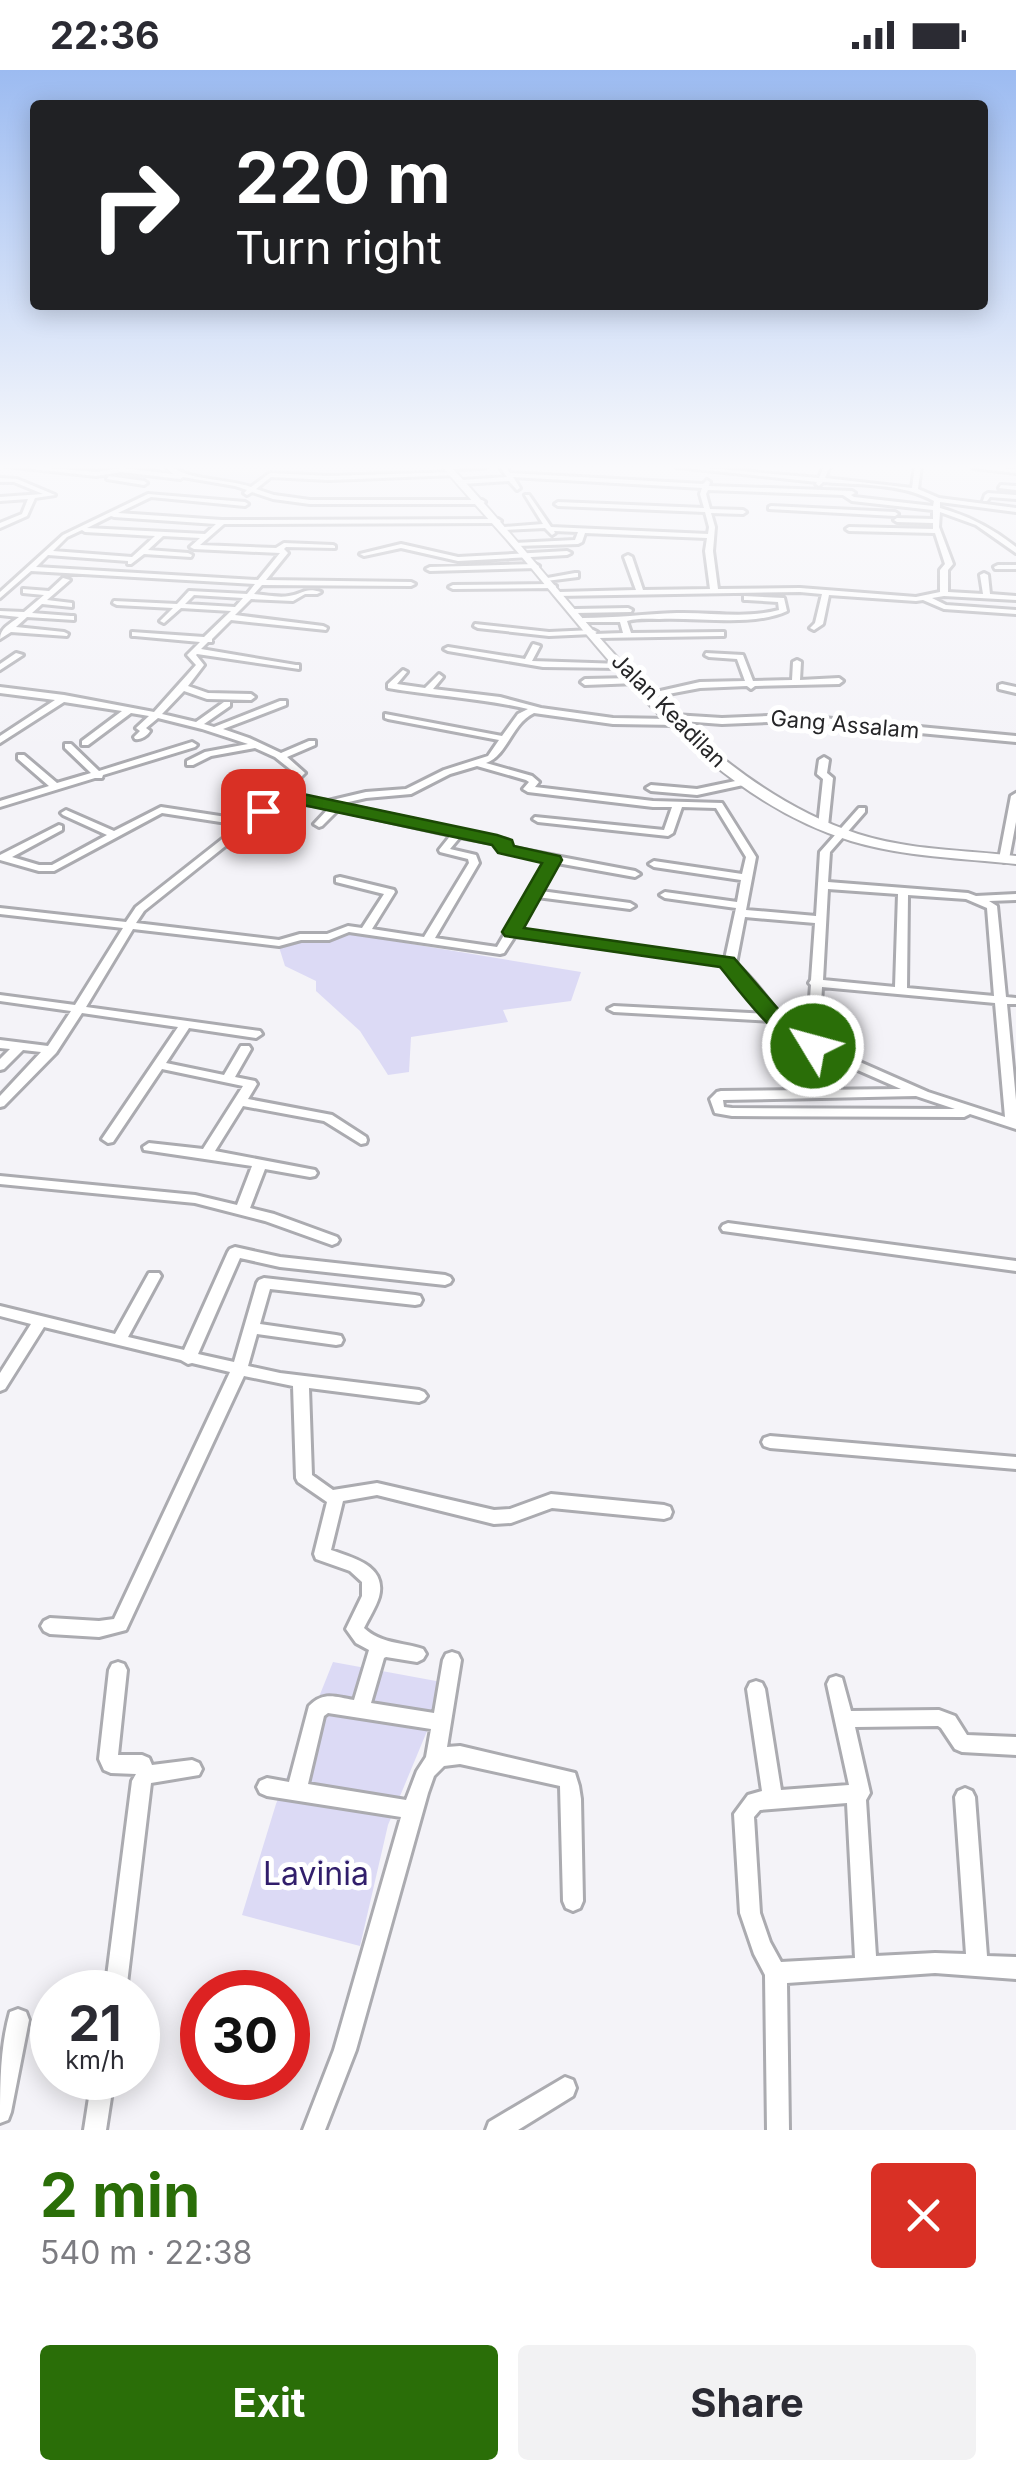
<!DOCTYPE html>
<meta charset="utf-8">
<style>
body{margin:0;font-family:Inter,sans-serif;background:#f2f2f3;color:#2b2b33;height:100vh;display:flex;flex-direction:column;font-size:38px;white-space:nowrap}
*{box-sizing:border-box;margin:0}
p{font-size:32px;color:#7c7c81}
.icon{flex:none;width:55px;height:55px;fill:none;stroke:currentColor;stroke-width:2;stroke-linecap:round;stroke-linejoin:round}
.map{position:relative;height:2060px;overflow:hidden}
.details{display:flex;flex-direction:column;background:#fff;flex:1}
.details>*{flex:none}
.banner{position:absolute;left:30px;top:30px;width:958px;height:210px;border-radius:10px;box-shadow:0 5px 25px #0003;background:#202124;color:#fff;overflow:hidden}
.speed{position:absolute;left:30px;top:1900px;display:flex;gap:20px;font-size:50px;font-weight:700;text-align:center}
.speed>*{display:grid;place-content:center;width:130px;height:130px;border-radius:50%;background:#fff;box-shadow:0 5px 25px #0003;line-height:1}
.speed small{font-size:25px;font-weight:400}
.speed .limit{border:15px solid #d22;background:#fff;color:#111}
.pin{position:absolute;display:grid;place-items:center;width:85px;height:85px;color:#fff;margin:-42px;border-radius:20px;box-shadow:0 5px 15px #0006}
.me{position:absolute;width:110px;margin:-55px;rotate:307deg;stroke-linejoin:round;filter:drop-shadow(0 0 8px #0008)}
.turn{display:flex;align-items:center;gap:35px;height:210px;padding:0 40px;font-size:45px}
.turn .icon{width:130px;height:130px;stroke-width:2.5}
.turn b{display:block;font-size:70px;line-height:85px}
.round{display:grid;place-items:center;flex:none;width:105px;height:105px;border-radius:10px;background:#f2f2f3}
.summary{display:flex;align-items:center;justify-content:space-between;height:170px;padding:0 40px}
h1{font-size:60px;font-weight:700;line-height:75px;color:#2a6e08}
.action{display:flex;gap:20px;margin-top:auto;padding:20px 40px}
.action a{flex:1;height:115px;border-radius:10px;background:#2a6e08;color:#fff;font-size:40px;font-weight:700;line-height:115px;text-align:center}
.action a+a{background:#f2f2f3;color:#2b2b33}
.status{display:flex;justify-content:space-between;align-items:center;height:70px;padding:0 50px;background:#fff;direction:ltr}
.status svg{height:28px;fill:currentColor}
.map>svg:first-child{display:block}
.built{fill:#e8e7f4}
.green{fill:#dcdaf5}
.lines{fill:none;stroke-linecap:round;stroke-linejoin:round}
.street-casing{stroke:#ababb0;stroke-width:6}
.secondary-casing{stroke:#ababb0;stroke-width:4}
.street{fill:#fff;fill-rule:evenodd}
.secondary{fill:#fff;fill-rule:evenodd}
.route{fill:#2a6e08;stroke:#1b4805;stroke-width:2.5}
.labels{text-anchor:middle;stroke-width:10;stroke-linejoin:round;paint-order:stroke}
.far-street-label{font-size:22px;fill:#262628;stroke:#fff}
.near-park-label{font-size:32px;fill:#311e6b;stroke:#fff}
</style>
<div class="status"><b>22:36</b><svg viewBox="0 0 49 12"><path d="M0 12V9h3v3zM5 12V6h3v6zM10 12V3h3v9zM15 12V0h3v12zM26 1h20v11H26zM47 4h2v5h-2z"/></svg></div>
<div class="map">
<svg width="1016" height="2060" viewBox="0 0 1016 2060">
<rect width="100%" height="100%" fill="#f4f3f8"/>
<path class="built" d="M168 396H430L442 407 315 409 262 405 247 417 172 404Z"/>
<path class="green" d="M339 862 581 902 571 931 503 940 508 952 411 967 409 1002 388 1005 360 961 316 921V911L285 896 279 877 297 870 324 873Z
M333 1592 447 1613 388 1755 360 1876 242 1845 276 1734Z"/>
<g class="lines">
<g class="street-casing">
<path id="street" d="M6 396H24L96 402 122 398 173 404 165 396H171C186 410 229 409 251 417L270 403 329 406 455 402 457 405 329 410 271 407 256 419 274 425 310 430H482L485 432 482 434H310L273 429 252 422 247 425 244 423 247 420 235 416 183 407 180 409 122 402 96 406Z
M446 396H487L484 398 448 399Z
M499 396H505L510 403 703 414 707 410 710 412 709 416 852 421 855 423 851 425 854 427 933 436 934 431C902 413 859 415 823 412L819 416 816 414 817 412 677 397 684 396 819 408 823 398 821 396H830L825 408 912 418 915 396H921L918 419 939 428 1016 438V442L940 432V438C969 446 992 458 1016 477V483L976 455 940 442 939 457 953 494 948 500V522L983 524 980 505 984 503 988 505 990 524 1016 526V530L944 526 932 528 946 535 1016 540V544L944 539 923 530 916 531 829 525 823 554 814 560 810 558 815 553 822 524 800 522 556 526 555 524 559 522 636 520 624 487 628 485 632 487 643 520 710 519 705 481 707 468 585 463 582 472 578 474 516 476 512 474 514 473 575 470 578 462 554 461 555 463 552 465 545 458 502 460V458L504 457 543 454 525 425H529L551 457 708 464 709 457 705 442 558 436 555 434 558 432 704 438 700 424 702 418 513 407 520 418 517 420 509 411 462 414 459 412 462 410 507 407ZM708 420 843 425 852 431 933 440V449L897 448 894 450 897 452 933 453V459L849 457 846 459 849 461 935 463 945 494 940 500V522L916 527 800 518 718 519 713 481 715 457 711 443 743 444 746 442 743 440 710 439 706 424Z
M971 396 1016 399V403L974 398Z
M109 406 144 411 147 413 144 415 107 409Z
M0 408 17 409 55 425 35 428 27 446 0 458V453L22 444 28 429 0 431V427L43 424 14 412H0Z
M1001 415 1016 416V420L999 418Z
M988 423 1016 425V429L990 427 987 431H983L985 425Z
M148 424 245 432 248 434 245 436 151 427 118 443 222 450 498 449 501 451 498 453 224 454 200 475 276 478 284 473 333 475 335 476V478L286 477 284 479 288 483 266 510 411 512 415 514 411 516 262 515 254 524C265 525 279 528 289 526 304 524 304 517 321 522L317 524H305L293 531 251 529 235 545 323 556 327 558 326 560 231 550 212 569V572H208L201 579 296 595H299V599L197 584 196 585 204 595 188 616 208 623 251 624 255 627 251 630 207 629 184 621 162 644 196 652 224 632H230V636L204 654 214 657 280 631H286V635L223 659 249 668 281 683 309 671H315V675L287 687 305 703 282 726 328 731 366 722 406 719 444 700 488 686 499 670 388 649 385 648V644L502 666 518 644 528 639C481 628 434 626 388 618V614L403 600 407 602 397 614 425 618 439 604 443 607 433 619 500 627 541 638 613 648 670 649 671 646 674 645 722 648 791 645 1016 666V672L791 651 722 654 682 651 678 655 613 654 534 643C511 654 508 685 486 693L532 706 539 712 535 717 653 731 722 733 756 787 746 840 816 846 820 782 859 738H865V742L830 782 828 812 968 823 976 826 1016 824V830L989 831 997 836 1006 927 1016 928V934H1007L1016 1030V1059L970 1044 964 1047 732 1046 715 1043 710 1029 717 1022 721 1021 901 1019 796 973 773 951 614 942 608 939 614 936 767 944C752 924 739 904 716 893L515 866 504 883 500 884 349 862 329 870H301L279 876 133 859 86 937 260 961 262 964 256 968 189 958 166 993 224 1005 241 976H249L251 979 235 1007 255 1011 257 1014 248 1029 332 1045 366 1067 367 1070 366 1073 361 1074 324 1051 243 1036 215 1081 315 1100 317 1103 315 1106 310 1107 265 1099 250 1138 274 1144 337 1167 339 1170 337 1173 332 1175 265 1151 195 1133 0 1114V1106L195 1125 237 1135 252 1096 144 1080 143 1077 149 1073 203 1079 243 1016 162 999 113 1072 108 1073 102 1069 178 957 82 943 56 983 4 1036 0 1037V1026L41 982 23 980 4 999 0 1000V989L10 979 0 978V970L48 976 71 941 0 931V925L75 935 123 858 0 844V838L126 852 136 837 240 755 162 743 54 801H39L0 790V785L59 755 62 756V760L12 787 39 795H52L107 765 63 745 61 743 66 740 114 761 161 737 246 750 295 703 275 687 255 678 211 686 193 695H187V691L205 682 248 674 202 659 158 648 146 658 150 661C147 666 141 670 135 669L134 667 140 661 136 658 149 646 131 643 88 675H82V671L122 641 64 632 0 673V666L55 630 0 623V617L64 625 154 642 196 595 187 585 200 572 135 566H132V562L204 567 231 541 181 538 164 553 160 551 173 538 117 535 113 533 114 531 177 534 189 521 247 524 255 514 31 501 0 528V522L63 465ZM111 446 114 447 216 454 205 464 87 458ZM82 460 85 462 155 466 132 487 53 481 67 467ZM163 466 200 468 190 477 194 479 280 483 258 510 36 497 48 485 128 491V494H131L144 484 191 487 192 485 188 483 148 480ZM194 525 243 528 235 537 185 534ZM477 696 526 710 529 712 523 719 528 722 653 737H672L664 760 535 747 533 749 538 752 668 766 673 763 682 737 716 738 746 787 742 804 654 791 649 794 654 797 741 810 737 832 665 822 660 825 665 828 736 838 725 889 519 860 537 827 630 839 635 836 630 833 541 821 557 793 635 807 640 804 635 801 513 778 508 776 507 770 340 734 366 728 411 724 450 704ZM277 731 330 737 314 754 319 757 322 756 338 740 451 765 439 780 440 782 468 789 469 793 424 867 372 859 395 822 394 820 340 807 336 808V812L384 824 362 858 348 856 327 864H300L279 870 136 853 144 841 259 749ZM460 767 498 774 499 780 547 791 497 877 435 868 479 793 476 785 450 779ZM828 819 898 824 895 917 823 910ZM908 825 966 829 987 838 994 926 907 918ZM745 847 815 853 811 910 809 913 811 915 807 969C777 950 763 916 736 894ZM822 917 995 933 1005 1047 928 1022 819 974ZM916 1026 955 1039 732 1038 724 1037 723 1030Z
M771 436 895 442 898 444 895 446 769 439V437Z
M401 474 458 487 567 481 571 483 567 485 458 491 401 478 364 486 360 484Z
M535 494 539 496 538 498 430 501 426 499 430 497Z
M998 495H1016V499H995L994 497Z
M575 503H578V507L546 511 542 509Z
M63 508 70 510 47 530 72 533V537L42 534 32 543 71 546H74V550L27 547 16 557 64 562 68 564 67 566 11 562 0 569C0 558 10 554 19 547L0 545V541L24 542 44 525 23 523V519L49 521Z
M552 514 556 516 555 518 453 519 449 517 453 515Z
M744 526 784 528 787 541C753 557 698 547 659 549 648 549 638 548 627 551L631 563 724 562V566H721L597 568 593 566 594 564 623 563 620 552H583L579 550 583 548C615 548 645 544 677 543 711 542 745 549 779 540L778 532 747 530H744Z
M628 538 632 540 631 542 575 543 571 541 575 539Z
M475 554 549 562 593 560 597 562 593 564 549 566 478 558 474 556Z
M533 574 540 576 532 591 622 594 626 596 622 598 543 597 448 581 444 579 448 577 525 589Z
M16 583 23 585 0 600V594Z
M706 583 743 585 753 611 792 610 793 592 797 590 801 592 800 610 839 608 843 611 839 614 755 616 751 619 747 616 700 618 647 628V624L700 612 745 611 737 589 709 587 705 585Z
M634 608 637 609V613L585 615 581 612 585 609Z
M1002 614 1016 617V623L999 619V615Z
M192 672 197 675 195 677 103 705 102 708H95L0 737V731L49 716 18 689V685H24L57 713 91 703 65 678V674H71L99 701Z
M824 687 829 690 827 703 833 708 828 756 823 759 818 756 823 709 817 704 819 690Z
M745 709 748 710V714L697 725 651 721 646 718 651 715 697 719Z
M1016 723V752L1009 789 1004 792 999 789 1011 726Z
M728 1153 1016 1191V1201L723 1161 721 1158 723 1155Z
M235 1177 280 1187 445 1205 450 1207 452 1210 450 1213 445 1215 280 1197 240 1188 198 1284 234 1292 257 1213 259 1210 264 1208 415 1225 420 1226 422 1230 420 1234 415 1235 270 1219 260 1254 336 1265 341 1266 343 1270 341 1274 336 1275 257 1264 248 1296 280 1303 419 1320 424 1322 427 1326 424 1330 419 1332 309 1318 312 1405 333 1420 377 1413 494 1440 510 1439 551 1424 664 1435 670 1437 672 1442 670 1447 664 1449 552 1438 511 1453 494 1454 377 1425 343 1431 331 1480C354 1488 387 1496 379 1527 376 1537 369 1548 364 1558 381 1574 402 1572 423 1579L426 1584 423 1589 417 1592 386 1587 384 1588 371 1633 434 1643 443 1590 446 1584 452 1582 458 1584 461 1590 447 1677 460 1676 575 1703 579 1716 581 1729 583 1831 580 1838 573 1841 566 1838 563 1831 560 1716 460 1694 444 1696 434 1706 428 1723 356 1980 325 2060H303L334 1980 401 1747 267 1726 260 1723 257 1717 260 1711 267 1708 289 1712 309 1636C324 1621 335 1627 354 1630L369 1580 356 1573 346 1559 362 1526V1512L350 1501 316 1489 314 1484 327 1432 298 1412 296 1408 293 1316 244 1306 126 1560 99 1567 50 1564 44 1561 41 1556 44 1551 50 1548 99 1551 114 1549 230 1302 192 1293 188 1294 181 1290 44 1257 5 1319 0 1321V1303L31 1254 0 1246V1236L115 1264 149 1203H159L161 1206 128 1267 184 1280 228 1182 230 1179ZM328 1643 431 1659 426 1687 417 1701 406 1730 308 1714 324 1646Z
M770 1366 1016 1387V1399L770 1378 764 1376 762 1372 764 1368Z
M118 1592 124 1594 127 1600 118 1685H142L149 1688 152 1695 192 1690 199 1693 202 1699 199 1705 151 1713 126 1922H105L132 1711 136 1704 111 1703 104 1700 99 1689 109 1600 112 1594Z
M836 1606 842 1608 851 1641 939 1640 955 1646 967 1665 1016 1667V1685L962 1682 955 1679 941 1658 938 1656 855 1657 870 1723 866 1730 876 1886 935 1883 966 1884 955 1727 958 1721 965 1718 972 1721 975 1727 987 1886 1016 1887V1909L935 1903 787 1913 789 2060H767L765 1905 754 1884 740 1843 734 1744 748 1725 762 1721 747 1619 750 1613 756 1611 762 1613 765 1619 781 1720 849 1715 827 1614 830 1608ZM847 1733 855 1888 781 1892 770 1872 760 1843 754 1747 760 1740Z
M18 1939 26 1942 29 1950 11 2042 8 2050 0 2053C0 2016 0 1977 10 1942Z
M565 2007 573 2010 576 2018 573 2026 518 2060H486L489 2052Z
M92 2008H114L106 2060H84Z"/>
</g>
<g class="secondary-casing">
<path id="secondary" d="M442 396H450C569 521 688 709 858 764 908 780 964 780 1016 786V794C961 788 904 787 851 771 714 729 620 604 532 499 503 464 471 431 442 396Z"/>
</g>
<use href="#street" class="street"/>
<use href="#secondary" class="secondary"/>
</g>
<linearGradient id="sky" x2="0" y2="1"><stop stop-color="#9cbbf1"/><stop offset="0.58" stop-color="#fafafc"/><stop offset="1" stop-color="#fafafc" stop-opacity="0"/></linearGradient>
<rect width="1016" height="684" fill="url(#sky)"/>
<path class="route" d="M276 723 303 724 497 765 512 770 514 776 560 786 562 790 524 858 734 888 791 954 824 976 821 981C787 989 740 921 720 897L505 866 502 862 542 793 498 783 492 775 303 735 281 733 269 745H257V737Z"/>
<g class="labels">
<g class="far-street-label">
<text transform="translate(669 640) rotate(45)" y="8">Jalan Keadilan</text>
<text transform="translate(845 654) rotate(5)" y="8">Gang Assalam</text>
</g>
<g class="near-park-label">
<text x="316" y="1815">Lavinia</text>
</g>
</g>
</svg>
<div class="speed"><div>21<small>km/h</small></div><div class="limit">30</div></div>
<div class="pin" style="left:263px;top:741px;background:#d93025"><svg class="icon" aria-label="arrive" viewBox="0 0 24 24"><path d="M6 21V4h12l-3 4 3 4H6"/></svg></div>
<svg class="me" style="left:813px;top:976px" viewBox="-20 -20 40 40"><circle r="17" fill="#2a6e08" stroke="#fff" stroke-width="3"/><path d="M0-11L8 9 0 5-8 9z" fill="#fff"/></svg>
<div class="banner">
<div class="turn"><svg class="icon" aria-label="right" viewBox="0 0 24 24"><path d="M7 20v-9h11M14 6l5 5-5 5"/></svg><div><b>220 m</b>Turn right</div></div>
</div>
</div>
<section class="details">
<div class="summary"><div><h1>2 min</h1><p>540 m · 22:38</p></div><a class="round" style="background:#d93025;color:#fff"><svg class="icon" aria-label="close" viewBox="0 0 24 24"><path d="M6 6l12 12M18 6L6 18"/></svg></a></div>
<div class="action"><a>Exit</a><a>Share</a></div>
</section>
